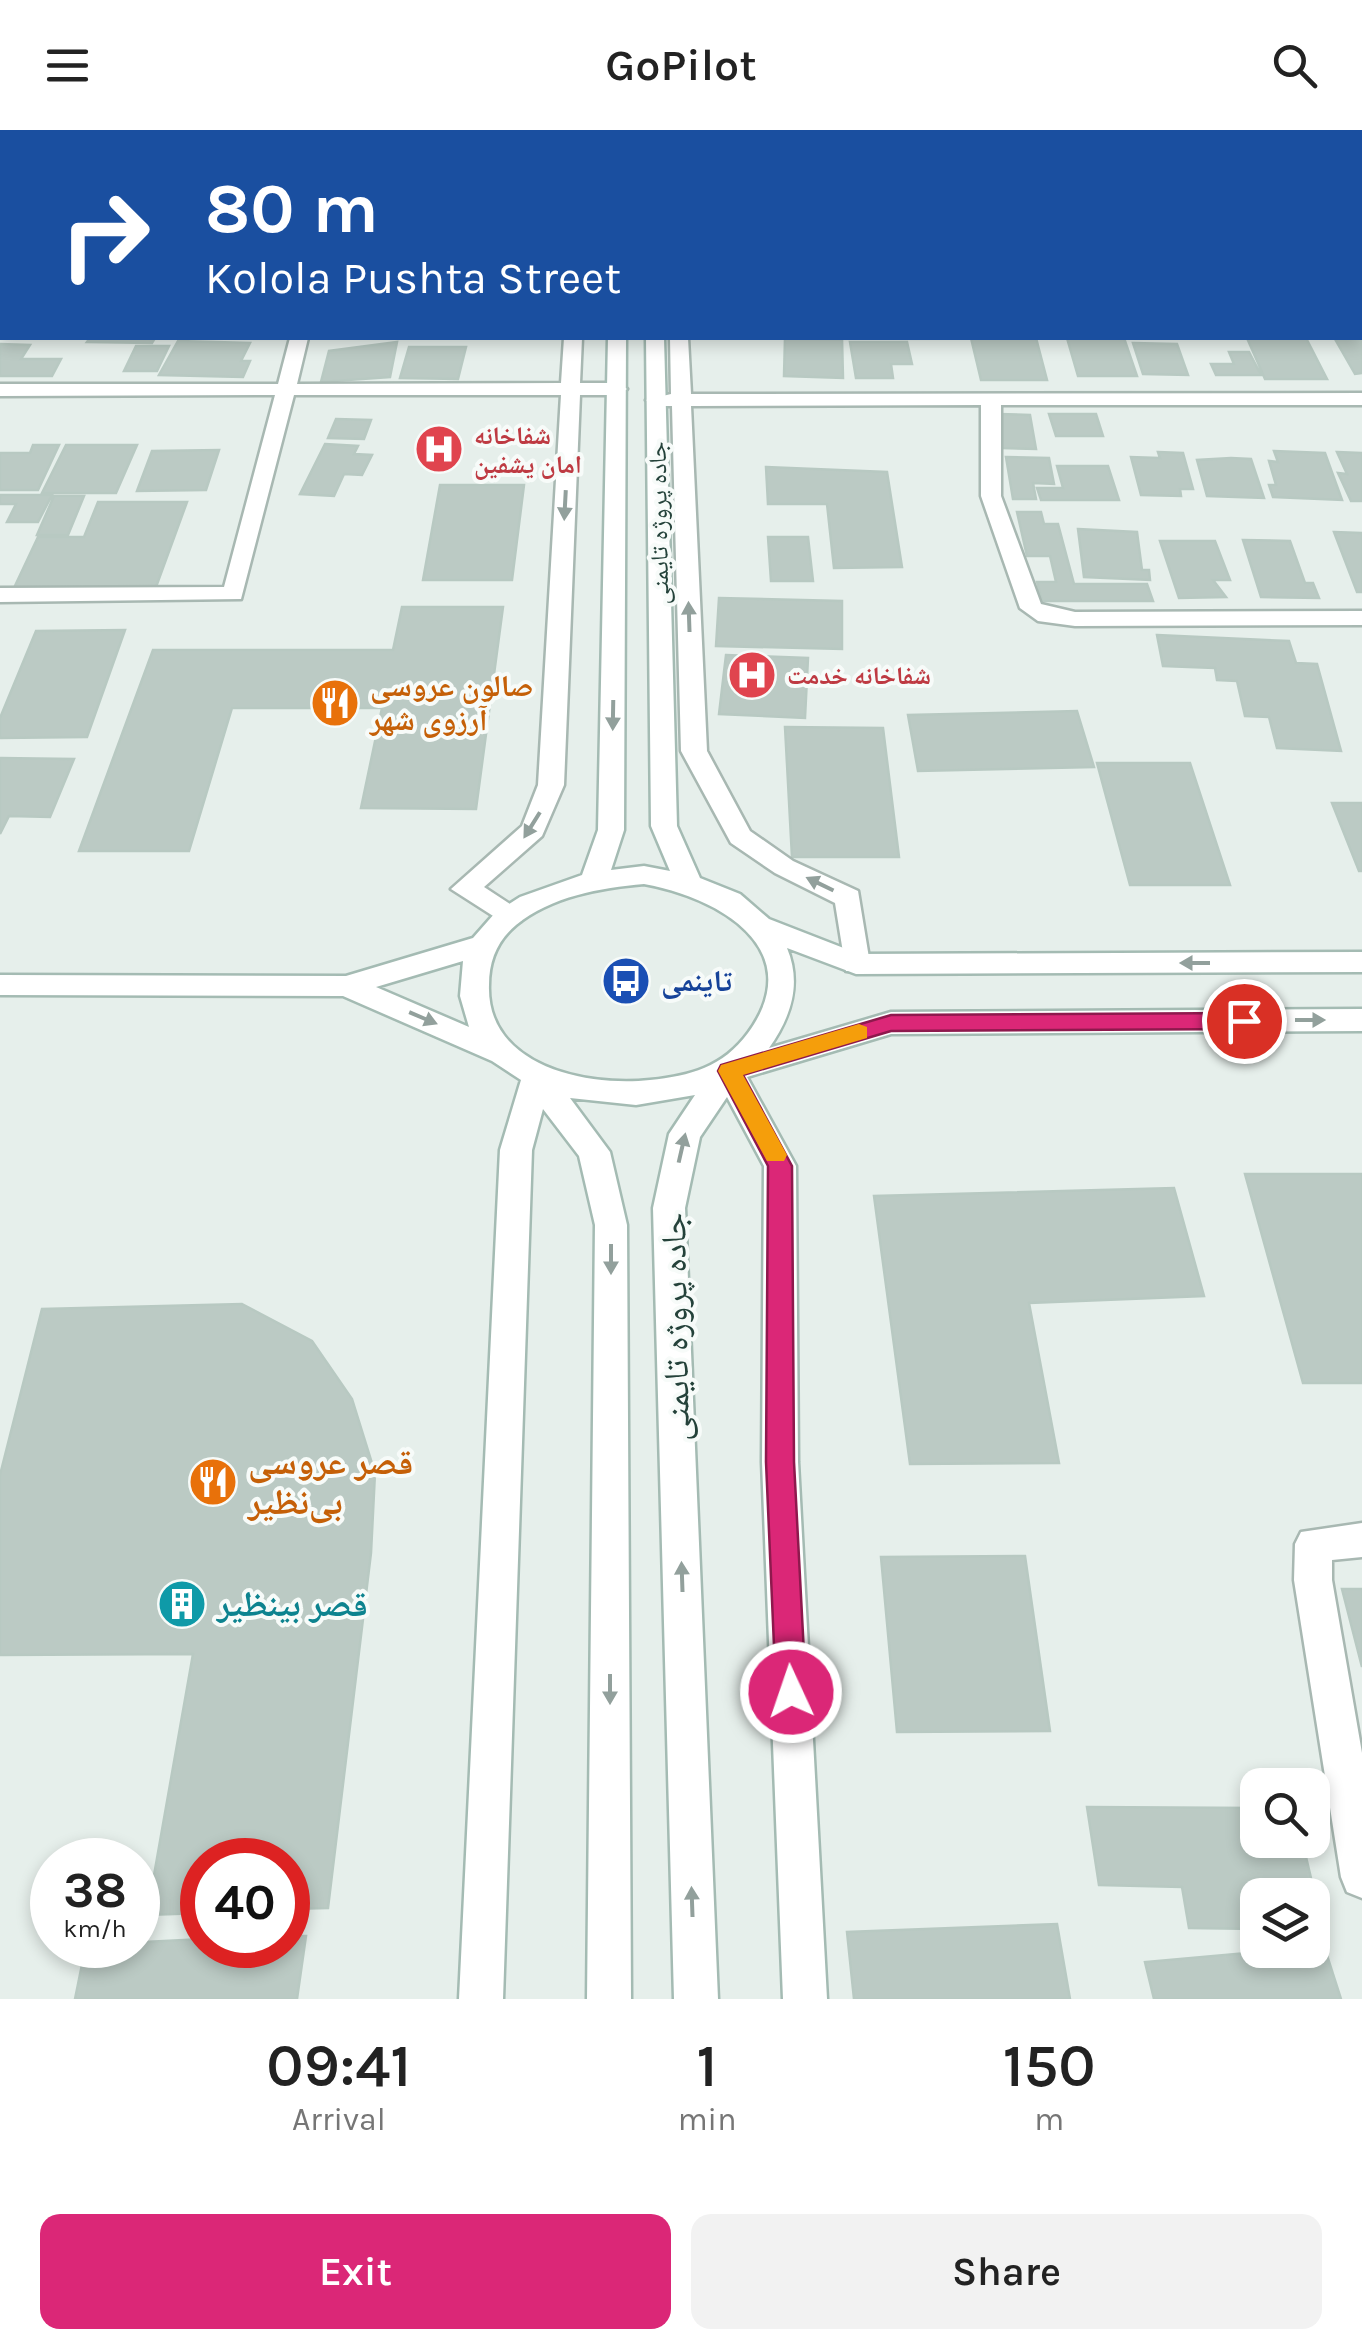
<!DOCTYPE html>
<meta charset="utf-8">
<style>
body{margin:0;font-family:Karla,"Noto Naskh Arabic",sans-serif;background:#f2f2f2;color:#222;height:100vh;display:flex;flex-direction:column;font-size:38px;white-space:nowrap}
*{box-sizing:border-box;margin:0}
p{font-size:32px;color:#767676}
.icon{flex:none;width:55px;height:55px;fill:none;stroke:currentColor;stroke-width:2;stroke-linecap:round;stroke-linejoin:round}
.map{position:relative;height:1869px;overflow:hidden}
.details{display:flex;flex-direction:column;background:#fff;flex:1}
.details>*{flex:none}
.hud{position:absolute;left:0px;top:0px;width:1362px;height:210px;box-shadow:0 5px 15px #0003;background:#1a4fa0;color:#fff;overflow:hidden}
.controls{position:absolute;left:1240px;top:1638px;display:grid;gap:20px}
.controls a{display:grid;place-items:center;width:90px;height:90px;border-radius:20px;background:#fff;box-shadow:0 5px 15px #0003;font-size:50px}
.speed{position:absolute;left:30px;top:1708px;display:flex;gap:20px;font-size:50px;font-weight:700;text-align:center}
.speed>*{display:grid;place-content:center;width:130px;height:130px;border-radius:50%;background:#fff;box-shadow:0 5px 15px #0003;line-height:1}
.speed small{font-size:25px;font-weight:400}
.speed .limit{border:15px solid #d22;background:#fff;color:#111}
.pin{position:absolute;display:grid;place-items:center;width:85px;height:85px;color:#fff;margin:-42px;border:5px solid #fff;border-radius:50%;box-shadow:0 2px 10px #0007}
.me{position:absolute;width:110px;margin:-55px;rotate:357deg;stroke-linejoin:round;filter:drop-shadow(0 0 8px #0008)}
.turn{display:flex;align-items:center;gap:35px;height:210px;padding:0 40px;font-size:45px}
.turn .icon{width:130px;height:130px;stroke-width:2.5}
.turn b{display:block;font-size:70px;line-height:85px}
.eta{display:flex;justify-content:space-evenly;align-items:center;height:170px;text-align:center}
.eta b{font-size:60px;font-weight:600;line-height:70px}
.button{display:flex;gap:20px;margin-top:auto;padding:20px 40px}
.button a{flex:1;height:115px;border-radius:20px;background:#db2777;color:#fff;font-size:40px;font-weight:600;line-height:115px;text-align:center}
.button a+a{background:#f2f2f2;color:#222}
header{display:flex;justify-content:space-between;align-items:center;height:130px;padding:0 40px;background:#fff;font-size:45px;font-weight:600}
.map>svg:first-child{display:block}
.building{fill:#bbcac4;stroke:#b8c9c2;stroke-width:2.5}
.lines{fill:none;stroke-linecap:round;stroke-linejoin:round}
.street-casing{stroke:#a8b8b2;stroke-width:5}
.secondary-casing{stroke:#a4bbb3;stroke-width:5}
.street{fill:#fff;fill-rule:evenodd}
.secondary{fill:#fff;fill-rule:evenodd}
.oneway{fill:#92a09c}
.route{fill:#db2777;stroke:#8e194d;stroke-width:2.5}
.slow{fill:#f59e0b}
.labels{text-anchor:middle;stroke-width:8;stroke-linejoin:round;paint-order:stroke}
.far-health-label{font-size:25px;font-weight:bold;fill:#be3a42;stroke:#f7fbf9;text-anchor:start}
.far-street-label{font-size:25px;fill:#24423a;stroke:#f7fbf9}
.food-label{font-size:30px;font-weight:bold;fill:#c56008;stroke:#f7fbf9;text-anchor:start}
.transit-label{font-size:30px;font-weight:bold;fill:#164399;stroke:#f7fbf9;text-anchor:start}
.near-street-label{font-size:35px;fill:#24423a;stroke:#f7fbf9}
.near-food-label{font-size:35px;font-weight:bold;fill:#c56008;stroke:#f7fbf9;text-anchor:start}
.near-culture-label{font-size:35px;font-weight:bold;fill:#0d838f;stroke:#f7fbf9;text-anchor:start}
</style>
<header><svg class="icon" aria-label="menu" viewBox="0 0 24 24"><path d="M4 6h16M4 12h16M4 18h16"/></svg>GoPilot<svg class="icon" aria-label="search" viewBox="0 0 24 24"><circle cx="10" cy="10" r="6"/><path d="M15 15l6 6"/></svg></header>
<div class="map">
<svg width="1362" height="1869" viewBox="0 0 1362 1869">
<rect width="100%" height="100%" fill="#e6efeb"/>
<path class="building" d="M362 0H482L362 2Z
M90 208H155L152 213 87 212Z
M785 208H842L843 248 784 246Z
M971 208H1036L1047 250H981Z
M1067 208H1124L1137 246H1078Z
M1247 208H1306L1327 249H1265Z
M1335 209H1362V243L1355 244Z
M178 211 250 213 241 231H250L243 247 159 245Z
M397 212 390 247 321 252 329 221Z
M850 212H907L912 234H891L893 248H856Z
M1133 213 1177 214 1188 245 1143 244Z
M0 214 30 215 21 229H61L52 246H0Z
M136 216H169L157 241H124Z
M409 217H466L458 249 400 248Z
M1229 222H1249L1261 245H1216L1211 234H1234Z
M998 284 1030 285 1036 319 1002 318Z
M1049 284H1096L1103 306H1056Z
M336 289 371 290 364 309 328 308Z
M325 314 358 316 354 324 372 325 362 345 344 344 334 366 300 364Z
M33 315H59L38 360H0V323H30Z
M66 315H137L116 363H42Z
M219 320 206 360 137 361 152 321Z
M1274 321 1325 323 1342 370 1273 367 1269 355H1276L1269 331 1278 332Z
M1158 322 1183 323 1193 359H1180L1181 366 1141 365 1131 327 1160 328Z
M1337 322 1362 323V371H1351L1338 343 1347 344Z
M1006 327 1049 328 1054 354 1033 353 1036 369H1013Z
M1231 328 1251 329 1264 368 1207 366 1197 330Z
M1057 336H1108L1119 370H1041L1037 358H1063Z
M766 337 887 342 902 437 834 438 827 374H768Z
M440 355H524L512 450H423Z
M0 365H52L38 392H7L16 374H0Z
M54 366H84L68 405H37Z
M98 372H187L156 457 14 458 38 407H84Z
M1017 382H1041L1044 394H1058L1074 454H1147L1153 471H1042L1037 452H1056L1050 426H1027Z
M1078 399 1137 402 1142 440H1149L1150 450 1084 447Z
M1334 402 1362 403V462H1357Z
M768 407H808L813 451H771Z
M1243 410 1290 411 1305 453H1313L1319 468 1261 467Z
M1160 411H1215L1230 450H1213L1226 467 1179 468Z
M719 468 842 471V519L716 516Z
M402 477H503L476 679 361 678 382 578H232L189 721H79L153 520H393Z
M125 500 87 607 0 608V588L36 501Z
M1157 505 1289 511 1296 533 1317 534 1341 621 1277 618 1269 587 1245 586 1237 551 1217 550 1215 538 1163 536Z
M726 525 808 528 805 588 719 584Z
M1077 581 1094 637 918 641 908 585Z
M785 597 883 598 899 727H792Z
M0 628 74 629 50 687 9 686 0 704Z
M1097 633H1190L1230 755H1130Z
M1332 673H1362V741H1359Z
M1245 1044H1362V1253H1303Z
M1174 1058 1204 1166 1029 1173 1059 1333 910 1334 874 1066Z
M242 1174 312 1211 352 1269 375 1343 371 1423 328 1778 288 1779V1730H202V1783L147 1785 193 1524 0 1525V1345L42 1179Z
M1025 1426 1050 1601 897 1602 881 1427Z
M1342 1459H1362V1537Z
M1087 1677 1258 1678V1710H1302L1323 1799H1312V1765H1258V1799L1189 1798 1182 1757 1099 1755Z
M1057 1794 1070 1869H854L847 1802Z
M288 1806H306L297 1869H75L86 1815 202 1809V1815H288Z
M1324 1816 1341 1869H1154L1145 1832Z"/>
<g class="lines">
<g class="street-casing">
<path id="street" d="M576 0H592V2H577Z
M664 0H680V2H665Z
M854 0H870L871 2H856Z
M1007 0H1249L1006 2Z
M0 106H2V116H0Z
M1360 109H1362V119H1360Z
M290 208H308L297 254 561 253 564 208H582L580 253H617L627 259 617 265H580L564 655 542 706 484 757 525 784 521 791H501L451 759 522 696 538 655 561 265H294L241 469 0 472V458L224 457 275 265 0 266V254H278Z
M670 208H688L691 264 1362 263V275H1001V366L1041 474 1075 482 1362 481V495L1075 496 1038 491 1020 478 981 366V275L691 276 707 621 750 701 793 731 858 761 870 834 866 841H846L835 773 775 743 731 713 681 621 672 276H656L646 270 671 264Z
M1362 1393V1427L1332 1430V1450L1362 1623V1768L1347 1762 1341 1747 1294 1450 1295 1414 1301 1402Z"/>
</g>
<g class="secondary-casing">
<path id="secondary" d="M612 0H628V2H613Z
M643 0H659V2H644Z
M608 208H626L624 700 611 740 644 736 670 741 651 696 646 208H664L677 696 700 748 740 764 769 789 859 824 1362 822V842L856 844 787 818C802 854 791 887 769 918L891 882 1362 879V901L891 904 747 947 796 1036 798 1332 827 1869H783L762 1332 764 1036 727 967 700 1007 685 1078 718 1869H674L653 1078 669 1004 695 965 636 975 570 968 610 1022 627 1095 631 1869H587L595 1095 579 1026 543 979 532 1020 503 1869H459L500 1020 521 950 492 931 343 866 0 865V845L346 846 473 808 495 783 520 767 582 745 598 700ZM644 754C717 767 810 818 748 903 723 937 690 946 650 950 586 957 486 936 489 855 489 831 497 811 516 795 552 766 600 758 644 754ZM463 831 460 866 469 897 376 857Z"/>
</g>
<use href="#street" class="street"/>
<use href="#secondary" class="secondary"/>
</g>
<defs><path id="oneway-solid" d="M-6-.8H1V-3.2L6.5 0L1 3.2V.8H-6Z" transform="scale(2.5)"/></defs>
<g class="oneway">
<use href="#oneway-solid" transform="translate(565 375) rotate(93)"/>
<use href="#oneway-solid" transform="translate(689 487) rotate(-92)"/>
<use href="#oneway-solid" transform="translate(613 585) rotate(91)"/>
<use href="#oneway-solid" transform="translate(532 695) rotate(122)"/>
<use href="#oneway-solid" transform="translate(820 754) rotate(-154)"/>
<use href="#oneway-solid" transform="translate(1195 833) rotate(180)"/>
<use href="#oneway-solid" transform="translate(423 888) rotate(23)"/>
<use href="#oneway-solid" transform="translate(1310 890)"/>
<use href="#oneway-solid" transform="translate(682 1018) rotate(-77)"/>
<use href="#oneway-solid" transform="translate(611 1129) rotate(90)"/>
<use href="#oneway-solid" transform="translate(682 1447) rotate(-92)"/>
<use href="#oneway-solid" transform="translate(610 1559) rotate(90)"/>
<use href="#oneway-solid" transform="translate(692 1772) rotate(-92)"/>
</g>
<path class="route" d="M1244 883 1255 891 1244 899 891 901 743 945 792 1036 794 1332 806 1562 801 1573 791 1577 780 1573 776 1562 766 1332 768 1036 718 941 721 935 891 885Z"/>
<path class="slow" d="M859 894 867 897V908L743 945 787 1025 784 1031H767L718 941 721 935Z"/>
<defs>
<g id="hospital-disc" transform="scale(2.5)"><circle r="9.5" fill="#e0444e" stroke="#f7fbf9"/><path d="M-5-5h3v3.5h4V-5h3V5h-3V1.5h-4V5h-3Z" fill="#fff"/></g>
<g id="restaurant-disc" transform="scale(2.5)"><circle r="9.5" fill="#e8710a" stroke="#f7fbf9"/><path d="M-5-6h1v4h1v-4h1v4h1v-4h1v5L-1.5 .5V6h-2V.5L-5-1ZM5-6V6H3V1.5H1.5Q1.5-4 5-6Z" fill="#fff"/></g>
<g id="bus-disc" transform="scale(2.5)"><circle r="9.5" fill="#1a4fb4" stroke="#f7fbf9"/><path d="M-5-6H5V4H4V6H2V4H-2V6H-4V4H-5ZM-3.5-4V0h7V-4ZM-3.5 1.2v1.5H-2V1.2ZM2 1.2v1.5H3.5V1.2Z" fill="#fff"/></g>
<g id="building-disc" transform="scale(2.5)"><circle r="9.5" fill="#0f9aa8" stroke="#f7fbf9"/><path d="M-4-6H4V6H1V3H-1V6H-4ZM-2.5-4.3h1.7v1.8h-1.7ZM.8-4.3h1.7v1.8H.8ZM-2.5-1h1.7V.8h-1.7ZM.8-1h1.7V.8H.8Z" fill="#fff"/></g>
</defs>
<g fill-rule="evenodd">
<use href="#hospital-disc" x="439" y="319"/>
<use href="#hospital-disc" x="752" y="545"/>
<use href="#restaurant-disc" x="335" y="573"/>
<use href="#bus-disc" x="626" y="851"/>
<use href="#restaurant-disc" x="213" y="1352"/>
<use href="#building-disc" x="182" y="1474"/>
</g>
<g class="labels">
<g class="far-health-label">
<text x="474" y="314">شفاخانه<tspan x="474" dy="29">امان یشفین</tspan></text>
<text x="787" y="554">شفاخانه خدمت</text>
</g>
<g class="far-street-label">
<text transform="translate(658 393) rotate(-91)" y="9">جاده پروژه تایمنی</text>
</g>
<g class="food-label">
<text x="370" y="566">صالون عروسی<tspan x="370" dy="34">آرزوی شهر</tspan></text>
</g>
<g class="transit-label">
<text x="661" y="861">تاینمی</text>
</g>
<g class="near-street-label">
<text transform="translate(675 1197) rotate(-91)" y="12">جاده پروژه تایمنی</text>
</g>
<g class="near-food-label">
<text x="248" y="1344">قصر عروسی<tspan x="248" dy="40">بی‌نظیر</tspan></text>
</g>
<g class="near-culture-label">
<text x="217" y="1486">قصر بینظیر</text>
</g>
</g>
</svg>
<div class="controls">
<a><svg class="icon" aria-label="search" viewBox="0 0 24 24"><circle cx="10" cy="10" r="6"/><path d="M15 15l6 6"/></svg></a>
<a><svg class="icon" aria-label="layers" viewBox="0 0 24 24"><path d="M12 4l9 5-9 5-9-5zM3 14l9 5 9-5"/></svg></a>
</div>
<div class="speed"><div>38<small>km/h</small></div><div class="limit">40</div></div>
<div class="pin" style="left:1244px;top:891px;background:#d93025"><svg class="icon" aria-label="arrive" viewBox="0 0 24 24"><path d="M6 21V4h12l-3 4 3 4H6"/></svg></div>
<svg class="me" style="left:791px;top:1562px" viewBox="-20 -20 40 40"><circle r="17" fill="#db2777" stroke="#fff" stroke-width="3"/><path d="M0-11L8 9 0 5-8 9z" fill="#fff"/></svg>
<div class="hud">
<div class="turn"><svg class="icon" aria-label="right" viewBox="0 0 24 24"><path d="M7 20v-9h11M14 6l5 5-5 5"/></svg><div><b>80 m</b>Kolola Pushta Street</div></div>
</div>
</div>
<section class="details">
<div class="eta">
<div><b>09:41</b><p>Arrival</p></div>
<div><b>1</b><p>min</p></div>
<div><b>150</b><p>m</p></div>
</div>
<div class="button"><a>Exit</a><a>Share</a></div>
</section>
